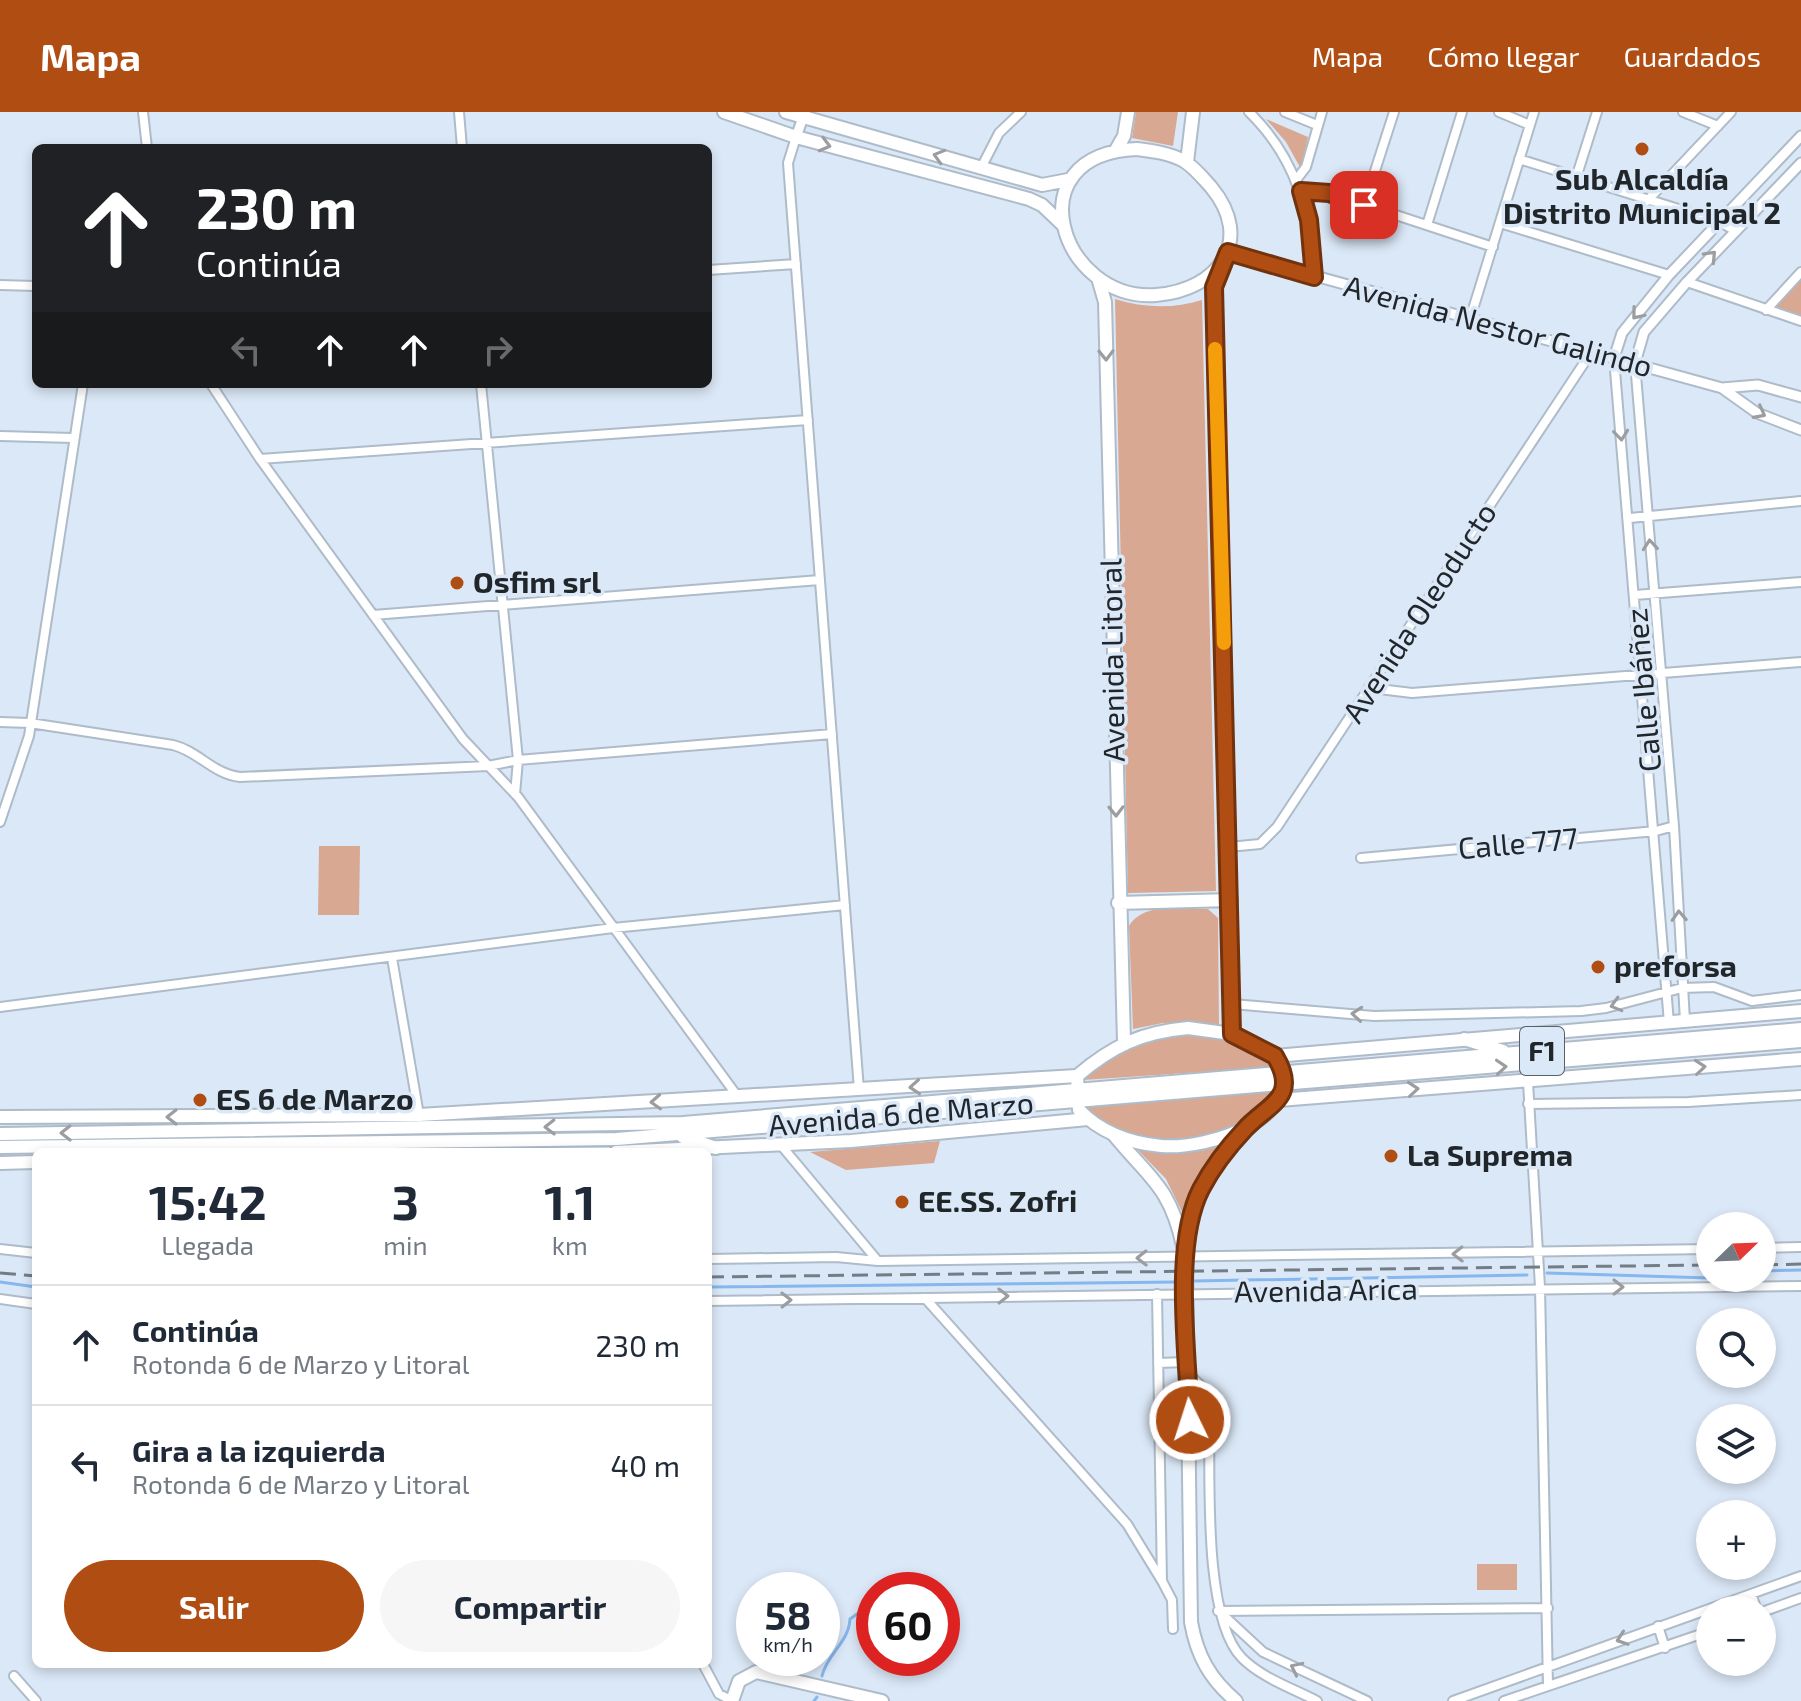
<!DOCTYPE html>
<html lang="es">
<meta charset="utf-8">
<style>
body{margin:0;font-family:"Exo 2",sans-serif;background:#f6f6f7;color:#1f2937;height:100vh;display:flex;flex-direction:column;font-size:30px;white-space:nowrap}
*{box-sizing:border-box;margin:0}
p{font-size:26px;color:#747a83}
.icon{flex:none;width:44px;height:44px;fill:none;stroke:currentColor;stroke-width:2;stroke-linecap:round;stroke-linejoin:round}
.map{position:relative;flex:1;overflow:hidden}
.sheet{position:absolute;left:32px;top:1036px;width:680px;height:520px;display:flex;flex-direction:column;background:#fff;border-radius:12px;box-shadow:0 4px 12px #0003}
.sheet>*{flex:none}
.top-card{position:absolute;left:32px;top:32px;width:680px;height:244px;border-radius:12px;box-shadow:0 4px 12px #0003;background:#202124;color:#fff;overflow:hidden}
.needle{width:52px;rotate:67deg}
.fabs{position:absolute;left:1696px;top:1100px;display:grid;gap:16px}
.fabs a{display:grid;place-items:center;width:80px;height:80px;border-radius:50%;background:#fff;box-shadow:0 4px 12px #0003;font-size:40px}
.speed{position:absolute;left:736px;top:1460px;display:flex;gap:16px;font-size:40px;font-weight:700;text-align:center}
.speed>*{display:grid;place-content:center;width:104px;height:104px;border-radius:50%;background:#fff;box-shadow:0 4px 12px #0003;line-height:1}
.speed small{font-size:20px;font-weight:400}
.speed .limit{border:12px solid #d22;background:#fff;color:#111}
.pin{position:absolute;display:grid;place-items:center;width:68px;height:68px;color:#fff;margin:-34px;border-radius:16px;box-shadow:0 4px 12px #0006}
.me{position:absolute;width:88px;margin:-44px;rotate:356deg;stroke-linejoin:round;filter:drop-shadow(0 0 6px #0008)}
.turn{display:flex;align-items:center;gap:28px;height:168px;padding:0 32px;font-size:36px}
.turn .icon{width:104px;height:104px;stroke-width:2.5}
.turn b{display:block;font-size:56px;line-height:68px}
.lanes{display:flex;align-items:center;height:76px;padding:0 32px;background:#0003;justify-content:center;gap:40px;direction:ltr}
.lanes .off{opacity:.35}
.eta{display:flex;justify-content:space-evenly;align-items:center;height:136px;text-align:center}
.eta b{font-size:48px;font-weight:700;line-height:56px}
.button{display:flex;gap:16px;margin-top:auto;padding:16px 32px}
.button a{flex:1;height:92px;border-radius:48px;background:#b04d13;color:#fff;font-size:32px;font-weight:700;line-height:92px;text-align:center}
.button a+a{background:#f6f6f7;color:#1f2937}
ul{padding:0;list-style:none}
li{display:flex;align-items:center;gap:24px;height:120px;padding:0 32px;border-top:2px solid #e0e1e3}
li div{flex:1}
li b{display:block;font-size:30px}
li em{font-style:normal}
header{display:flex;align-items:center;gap:48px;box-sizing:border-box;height:112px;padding:0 40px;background:#b04d13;color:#fff}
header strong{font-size:38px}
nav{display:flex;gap:44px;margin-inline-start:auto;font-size:28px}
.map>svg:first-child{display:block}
.green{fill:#d8a892}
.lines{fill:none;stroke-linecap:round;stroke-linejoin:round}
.stream{stroke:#86b7ee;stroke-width:3}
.minor-casing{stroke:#aebbc9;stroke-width:12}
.tertiary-casing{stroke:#aebbc9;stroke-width:13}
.primary-casing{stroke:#aebbc9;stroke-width:16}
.trunk-casing{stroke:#aebbc9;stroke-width:16}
.minor{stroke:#fff;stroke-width:8}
.tertiary{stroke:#fff;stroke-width:9}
.primary{stroke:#fff;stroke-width:12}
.trunk{stroke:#fff;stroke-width:12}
.rail{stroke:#747d86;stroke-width:3;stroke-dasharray:16 8;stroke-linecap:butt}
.oneway{stroke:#9b9da0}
.route-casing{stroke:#72320c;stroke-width:20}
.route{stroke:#b04d13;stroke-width:14}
.slow{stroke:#f59e0b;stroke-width:14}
.poi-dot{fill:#b04d13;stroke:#dbe8f7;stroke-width:3}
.labels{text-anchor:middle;stroke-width:7;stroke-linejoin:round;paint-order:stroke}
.shield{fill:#dbe8f7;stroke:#596068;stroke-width:2}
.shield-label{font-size:28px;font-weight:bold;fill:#21262b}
.poi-label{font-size:30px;font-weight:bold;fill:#21262b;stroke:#dbe8f7;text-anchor:start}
.street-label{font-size:30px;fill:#21262b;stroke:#dbe8f7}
</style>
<header>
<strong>Mapa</strong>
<nav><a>Mapa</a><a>Cómo llegar</a><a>Guardados</a></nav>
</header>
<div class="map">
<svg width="1801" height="1589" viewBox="0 0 1801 1589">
<rect width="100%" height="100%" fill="#dbe8f7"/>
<path class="green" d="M1136 0H1178L1173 34 1132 26Z
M1266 7 1308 25 1301 57 1286 30Z
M1801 166V207L1775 197Z
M1115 187C1144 196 1173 197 1202 188L1216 779 1128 781Z
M319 734H360L359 803H318Z
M1208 797 1218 806 1219 913 1163 911 1133 917 1129 814C1144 789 1182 798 1208 797Z
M1193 921C1220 925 1257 930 1274 955L1083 968C1114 937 1149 925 1193 921Z
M1276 977C1270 992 1259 999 1246 1007 1196 1035 1127 1037 1085 994Z
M940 1029 934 1051 846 1058 810 1040Z
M1228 1031 1194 1076 1185 1106 1166 1067 1136 1036C1168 1043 1197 1043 1228 1031Z
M1477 1452H1517V1478H1477Z"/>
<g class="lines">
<path class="stream" d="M1762 1159 1801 1158
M1547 1161 1710 1166
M1717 1166H1726
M1194 1169 1527 1163
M0 1170 36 1175
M708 1175 1177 1170
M822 1564C827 1542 849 1530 850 1507L871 1492 874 1484
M814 1589 817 1585"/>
<g class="minor-casing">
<path id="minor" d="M143 0 147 36
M459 0 462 36
M1249 0C1297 47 1310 100 1314 165
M1285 0 1317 13
M1499 0 1530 13
M1683 0 1718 14
M796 25 788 51 859 978
M1519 47 1720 110 1736 119
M981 56 999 21 1021 0
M1576 66 1597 0
M1296 68 1306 55 1322 0
M1301 79 1329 81 1493 135
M1647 89 1731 0
M1364 93 1394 0
M1500 111 1669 163
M1427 113 1462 0
M708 158 796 152
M1687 170 1801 209
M0 173 36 174
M1766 198 1801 160
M1470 207 1534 0
M1614 246 1669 911
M1635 251 1674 714 1685 909
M211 272 260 347 463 627 518 685 738 985
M481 272 518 648 515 682
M0 324 73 326
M260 347 808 308
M1630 406 1801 389
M1635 483 1801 470
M373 503 820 468
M1371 576 1412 581 1801 550
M0 610 30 611 173 633C198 639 213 662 240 665L488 654 518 648 832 622
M0 710 29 624 83 272
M1229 735 1260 732 1277 715 1592 239
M1361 746 1656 719 1674 714
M392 846 419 1003
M1232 892 1374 904 1581 899 1606 896 1682 876 1714 875 1752 889 1801 883
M0 895 613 816 845 793
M1528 970 1540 1175 1548 1574
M1528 992 1688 990 1801 983
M780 1032 877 1148
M1762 1136 1801 1135
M0 1137 36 1141
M708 1147 836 1145 878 1149 1710 1137
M1157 1182 1162 1469 1172 1488 1173 1517
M925 1186 1127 1412 1162 1469
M0 1187 36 1192
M708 1189 1801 1174
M1158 1251 1186 1250
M1187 1260 1201 1274 1209 1293C1211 1352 1201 1505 1242 1546 1262 1566 1292 1576 1317 1589
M1751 1482 1757 1498
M1218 1499 1548 1496
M1762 1500 1801 1486
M1222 1502 1263 1540 1367 1589
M1658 1514 1665 1536
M703 1552 719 1582 731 1588
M14 1564 36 1589
M1453 1589 1801 1464
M1504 1589 1710 1519"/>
</g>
<g class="tertiary-casing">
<path id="tertiary" d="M796 25 805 0
M1228 140 1722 276 1758 273 1801 285
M1614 246 1622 221 1669 163 1801 24
M1635 251 1644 220 1687 170 1801 51
M1722 276 1757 301 1801 318"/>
</g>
<g class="primary-casing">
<path id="primary" d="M724 0 796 25 1029 87 1042 93 1063 113
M786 0 1042 73 1068 68
M1137 37C1153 39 1169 41 1184 49 1194 55 1203 66 1211 75 1255 128 1219 178 1156 183 1061 190 1012 42 1137 37Z
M1116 38 1124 24 1128 0
M1187 50 1193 0
M1220 155 1213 190 1232 922
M1098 166 1105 190 1124 930
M1118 791 1231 788
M1275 944 1801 899
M1279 988 1801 947
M0 1005 419 1003 1077 964
M1114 1023C1149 1066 1170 1074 1183 1134
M616 1040 851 1029 1088 1007
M0 1051 36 1050
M732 1589 739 1569 756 1560 882 1589
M1236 1589C1210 1567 1197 1544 1191 1510L1186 1145C1192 1082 1209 1064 1246 1015"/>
</g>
<g class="trunk-casing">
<path id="trunk" d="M1188 916 1232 922 1275 944C1312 1006 1207 1038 1161 1034 1130 1031 1101 1021 1079 998L1077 964C1112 934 1142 920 1188 916Z
M1464 927 1503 939
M0 1022 683 1011 1801 917
M683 1025 716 1036
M0 1035 617 1027 1801 929"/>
</g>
<use href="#minor" class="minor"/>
<use href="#tertiary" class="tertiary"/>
<use href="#primary" class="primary"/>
<use href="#trunk" class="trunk"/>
<path class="rail" d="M1762 1153 1801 1152
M0 1161 36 1164
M708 1165 1710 1153"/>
</g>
<defs><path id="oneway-chevron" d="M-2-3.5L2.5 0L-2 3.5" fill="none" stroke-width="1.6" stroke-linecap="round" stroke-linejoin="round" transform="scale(2)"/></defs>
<g class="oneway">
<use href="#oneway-chevron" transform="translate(825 33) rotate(15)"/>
<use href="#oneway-chevron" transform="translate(939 44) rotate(-164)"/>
<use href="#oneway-chevron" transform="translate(1711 144) rotate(-46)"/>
<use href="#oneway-chevron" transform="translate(1637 202) rotate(129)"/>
<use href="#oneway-chevron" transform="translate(1106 243) rotate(89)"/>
<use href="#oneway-chevron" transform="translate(1760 301) rotate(28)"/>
<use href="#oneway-chevron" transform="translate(1621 323) rotate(84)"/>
<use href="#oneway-chevron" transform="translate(1650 433) rotate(-95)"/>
<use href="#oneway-chevron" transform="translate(1116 699) rotate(89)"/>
<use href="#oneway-chevron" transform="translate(1679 804) rotate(-93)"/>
<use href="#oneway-chevron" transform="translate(1616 893) rotate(164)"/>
<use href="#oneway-chevron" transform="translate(1357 902) rotate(-175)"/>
<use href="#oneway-chevron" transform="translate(1501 955) rotate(-4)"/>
<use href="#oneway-chevron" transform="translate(1700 955) rotate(-5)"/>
<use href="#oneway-chevron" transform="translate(915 975) rotate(176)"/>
<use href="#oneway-chevron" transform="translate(1413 977) rotate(-5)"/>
<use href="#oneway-chevron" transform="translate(656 990) rotate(177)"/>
<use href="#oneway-chevron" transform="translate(172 1005) rotate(180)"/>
<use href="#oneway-chevron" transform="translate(550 1015) rotate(179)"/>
<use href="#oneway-chevron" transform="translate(66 1021) rotate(179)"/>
<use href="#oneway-chevron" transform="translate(1458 1142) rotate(179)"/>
<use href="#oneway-chevron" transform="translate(1142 1146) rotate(179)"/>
<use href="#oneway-chevron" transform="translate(1618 1175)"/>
<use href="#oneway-chevron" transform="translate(1003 1184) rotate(-1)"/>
<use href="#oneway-chevron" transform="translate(786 1188) rotate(-1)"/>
<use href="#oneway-chevron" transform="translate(1622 1527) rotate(161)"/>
<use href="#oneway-chevron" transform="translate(1296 1556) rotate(-154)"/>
</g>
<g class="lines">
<g class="route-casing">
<path id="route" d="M1190 1308C1188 1244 1172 1133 1201 1077 1212 1056 1229 1034 1245 1017 1268 992 1300 986 1275 944L1232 922 1214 175 1228 140 1314 165 1309 108 1301 79 1329 81 1364 93"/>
</g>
<use href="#route" class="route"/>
<path class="slow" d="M1215 237 1224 531"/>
</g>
<g class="poi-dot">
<circle cx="1642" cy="37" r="8"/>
<circle cx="457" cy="471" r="8"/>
<circle cx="1598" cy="855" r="8"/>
<circle cx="200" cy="988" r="8"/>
<circle cx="1391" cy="1044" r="8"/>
<circle cx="902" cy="1090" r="8"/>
</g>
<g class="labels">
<rect class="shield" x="1520" y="915" width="44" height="48" rx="6"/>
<g class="shield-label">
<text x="1542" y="949">F1</text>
</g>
<g class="poi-label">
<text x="1642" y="78" text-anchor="middle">Sub Alcaldía<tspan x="1642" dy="34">Distrito Municipal 2</tspan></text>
<text x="473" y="481">Osfim srl</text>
<text x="1614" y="865">preforsa</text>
<text x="216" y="998">ES 6 de Marzo</text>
<text x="1407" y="1054">La Suprema</text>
<text x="918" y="1100">EE.SS. Zofri</text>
</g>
<g class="street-label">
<text transform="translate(1498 215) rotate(15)" y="10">Avenida Nestor Galindo</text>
<text transform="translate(1420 501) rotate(-57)" y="10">Avenida Oleoducto</text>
<text transform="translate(1113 548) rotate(-91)" y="10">Avenida Litoral</text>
<text transform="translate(1644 578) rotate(-95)" y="10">Calle Ibáñez</text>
<text transform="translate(1518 732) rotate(-5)" y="10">Calle 777</text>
<text transform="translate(901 1003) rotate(-5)" y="10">Avenida 6 de Marzo</text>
<text transform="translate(1326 1179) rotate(-1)" y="10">Avenida Arica</text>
</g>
</g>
</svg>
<div class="fabs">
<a><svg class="needle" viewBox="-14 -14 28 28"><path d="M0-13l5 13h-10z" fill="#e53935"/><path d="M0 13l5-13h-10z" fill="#747a83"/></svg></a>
<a><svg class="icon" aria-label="search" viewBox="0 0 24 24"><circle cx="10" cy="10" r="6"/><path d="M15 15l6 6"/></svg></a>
<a><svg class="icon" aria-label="layers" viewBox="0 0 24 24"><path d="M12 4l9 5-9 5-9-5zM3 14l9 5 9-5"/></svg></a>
<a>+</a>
<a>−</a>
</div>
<div class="speed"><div>58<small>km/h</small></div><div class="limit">60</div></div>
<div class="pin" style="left:1364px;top:93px;background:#d93025"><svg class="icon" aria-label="arrive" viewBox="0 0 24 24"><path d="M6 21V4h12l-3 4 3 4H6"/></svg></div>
<svg class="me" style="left:1190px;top:1308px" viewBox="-20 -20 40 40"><circle r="17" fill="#b04d13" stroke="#fff" stroke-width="3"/><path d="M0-11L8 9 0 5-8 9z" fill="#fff"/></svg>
<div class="top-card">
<div class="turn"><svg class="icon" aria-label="ahead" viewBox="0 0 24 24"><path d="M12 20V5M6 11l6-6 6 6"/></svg><div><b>230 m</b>Continúa</div></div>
<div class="lanes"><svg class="icon off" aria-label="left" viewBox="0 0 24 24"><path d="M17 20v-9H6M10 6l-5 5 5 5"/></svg><svg class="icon" aria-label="ahead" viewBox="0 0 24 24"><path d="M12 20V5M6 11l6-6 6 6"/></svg><svg class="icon" aria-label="ahead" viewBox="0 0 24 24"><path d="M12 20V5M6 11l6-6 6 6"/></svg><svg class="icon off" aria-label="right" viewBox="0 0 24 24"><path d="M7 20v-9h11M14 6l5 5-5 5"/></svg></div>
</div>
<section class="sheet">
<div class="eta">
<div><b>15:42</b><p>Llegada</p></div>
<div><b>3</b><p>min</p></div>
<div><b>1.1</b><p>km</p></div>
</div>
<ul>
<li><svg class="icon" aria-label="ahead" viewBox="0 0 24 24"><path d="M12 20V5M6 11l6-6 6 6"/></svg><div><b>Continúa</b><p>Rotonda 6 de Marzo y Litoral</p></div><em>230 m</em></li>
<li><svg class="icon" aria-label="left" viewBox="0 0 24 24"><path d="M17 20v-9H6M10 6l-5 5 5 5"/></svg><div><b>Gira a la izquierda</b><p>Rotonda 6 de Marzo y Litoral</p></div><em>40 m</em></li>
</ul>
<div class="button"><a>Salir</a><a>Compartir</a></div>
</section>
</div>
